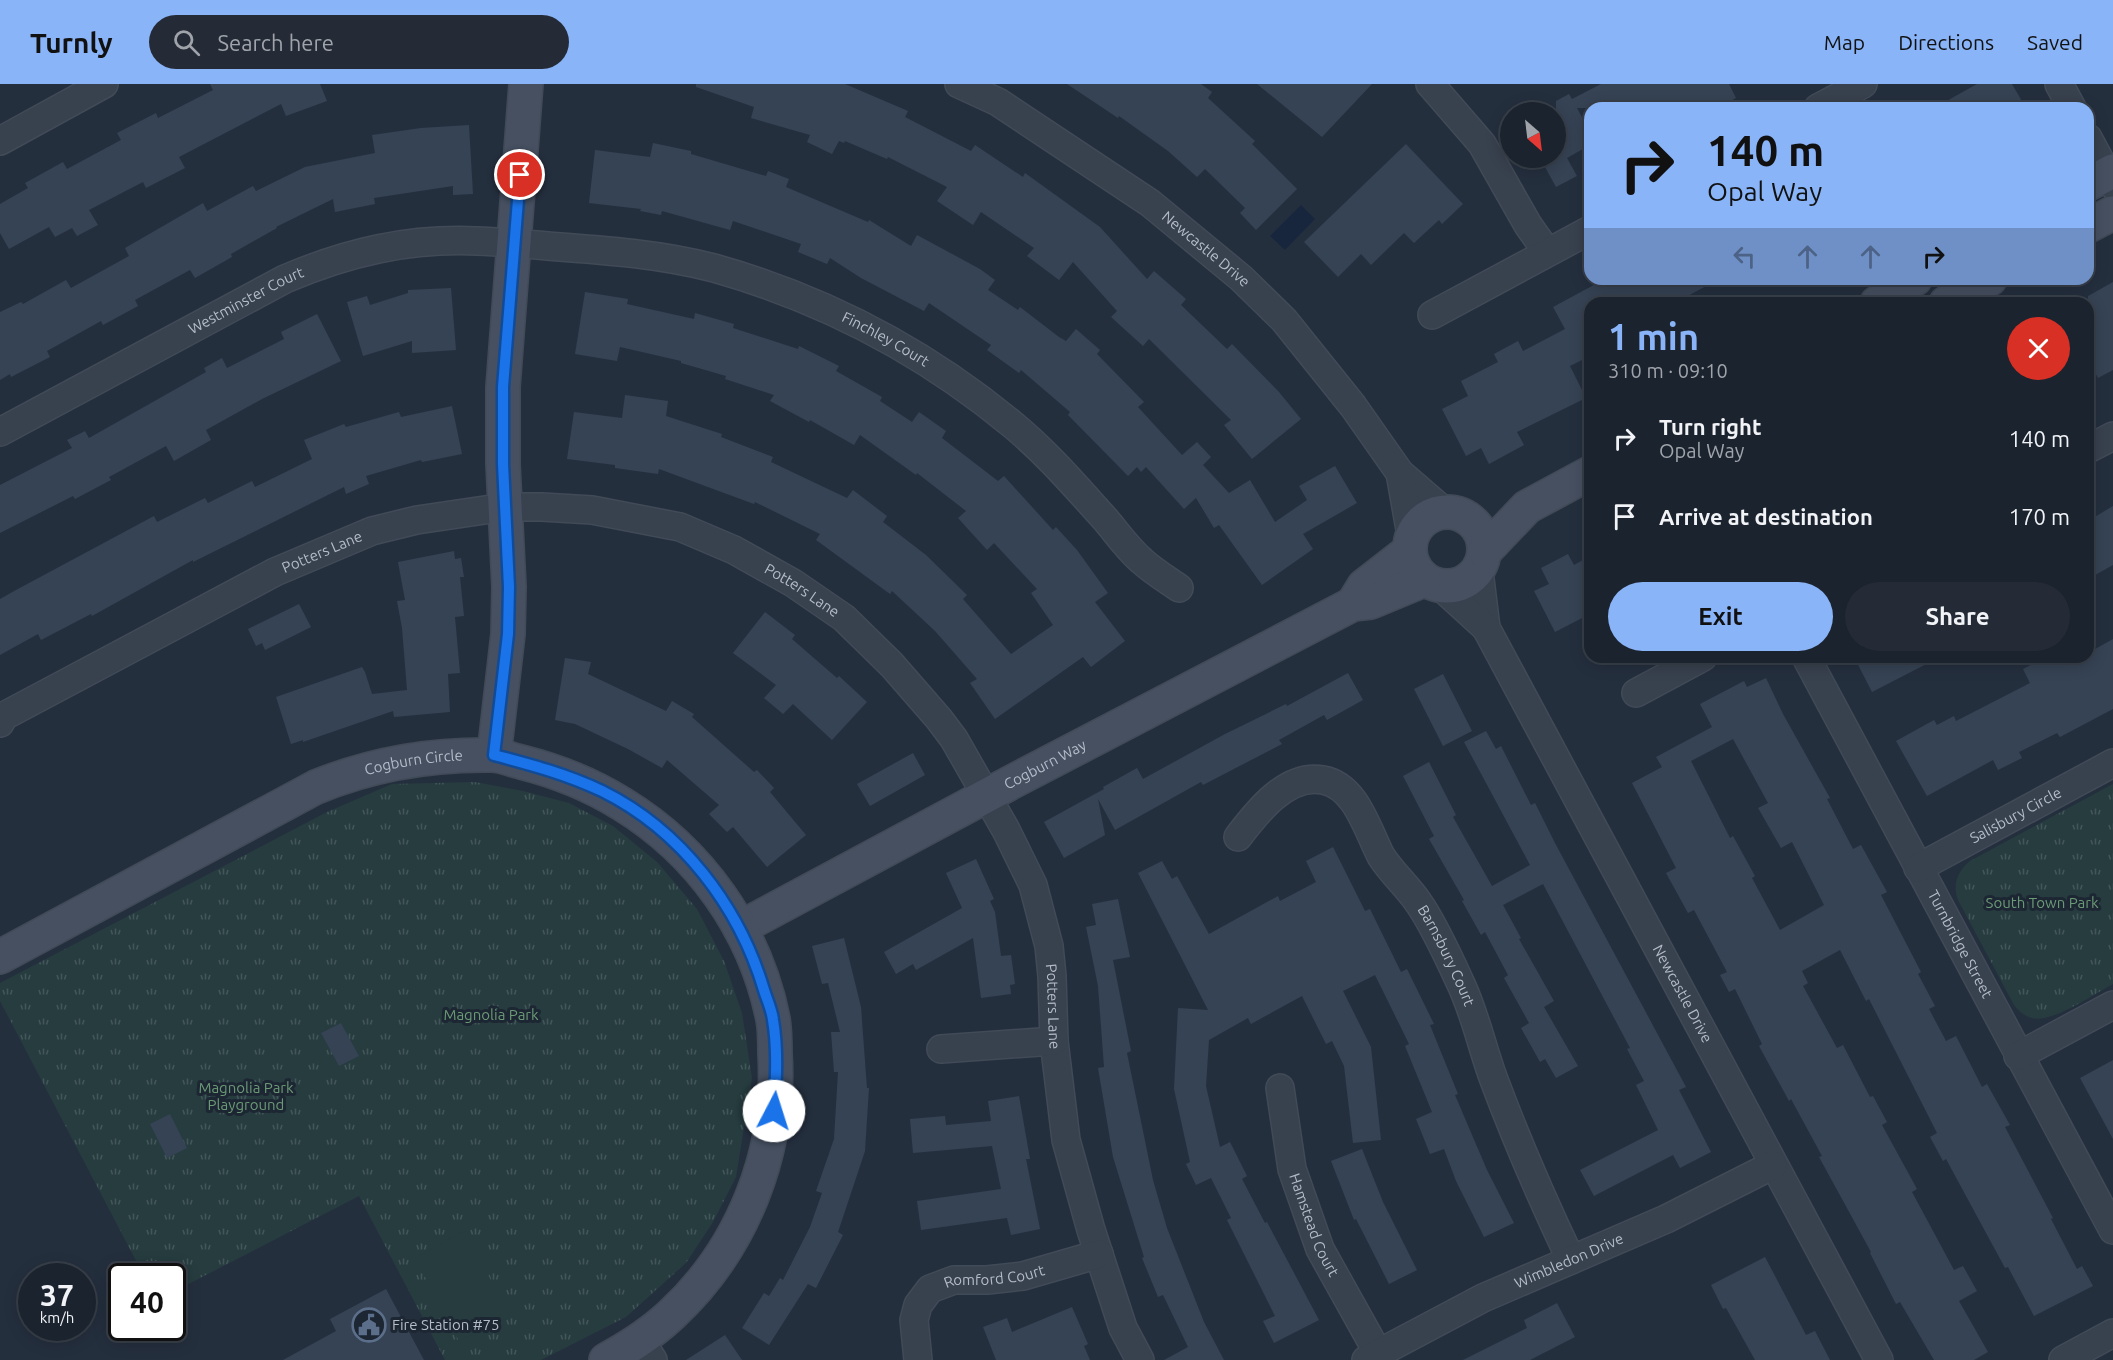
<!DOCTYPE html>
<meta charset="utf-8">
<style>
body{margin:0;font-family:Ubuntu,sans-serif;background:#242b36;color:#f1f3f6;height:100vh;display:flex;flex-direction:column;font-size:22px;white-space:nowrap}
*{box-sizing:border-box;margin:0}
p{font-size:20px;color:#a0a4aa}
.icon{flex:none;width:33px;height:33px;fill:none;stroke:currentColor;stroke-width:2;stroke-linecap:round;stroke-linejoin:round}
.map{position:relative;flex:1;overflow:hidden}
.sheet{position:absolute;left:1584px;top:213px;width:510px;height:366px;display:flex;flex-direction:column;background:#1b232e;border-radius:18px;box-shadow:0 3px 15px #0003,0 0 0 2px #39404a}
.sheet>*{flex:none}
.top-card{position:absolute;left:1584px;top:18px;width:510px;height:183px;border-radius:18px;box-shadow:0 3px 15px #0003,0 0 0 2px #39404a;background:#8ab4f8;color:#111;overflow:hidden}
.needle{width:39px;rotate:152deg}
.tools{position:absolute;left:1500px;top:18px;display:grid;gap:12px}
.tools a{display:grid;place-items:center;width:66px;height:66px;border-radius:50%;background:#1b232e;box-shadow:0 3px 15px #0003,0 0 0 2px #39404a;font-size:30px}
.speed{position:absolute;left:18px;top:1179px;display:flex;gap:12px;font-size:30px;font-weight:700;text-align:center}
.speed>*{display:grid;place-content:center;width:78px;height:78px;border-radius:50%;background:#1b232e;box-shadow:0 3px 15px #0003,0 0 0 2px #39404a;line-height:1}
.speed small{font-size:15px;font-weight:400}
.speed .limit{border:3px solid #111;border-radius:9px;background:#fff;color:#111}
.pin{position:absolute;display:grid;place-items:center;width:51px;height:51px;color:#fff;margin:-26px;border:3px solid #fff;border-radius:50%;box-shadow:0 2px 6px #0007}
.me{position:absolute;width:66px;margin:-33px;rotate:5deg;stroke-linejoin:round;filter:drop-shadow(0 0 4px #0008)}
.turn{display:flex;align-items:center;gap:21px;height:126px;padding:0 24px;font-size:27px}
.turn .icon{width:78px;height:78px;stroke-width:2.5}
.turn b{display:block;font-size:42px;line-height:51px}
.lanes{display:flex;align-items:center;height:57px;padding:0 24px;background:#0003;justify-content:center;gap:30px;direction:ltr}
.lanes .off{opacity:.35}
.round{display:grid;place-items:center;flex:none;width:63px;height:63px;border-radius:32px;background:#242b36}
.overview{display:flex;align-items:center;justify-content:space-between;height:102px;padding:0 24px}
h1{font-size:36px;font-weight:700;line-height:45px;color:#8ab4f8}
.button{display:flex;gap:12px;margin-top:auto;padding:12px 24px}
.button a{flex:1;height:69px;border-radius:36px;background:#8ab4f8;color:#111;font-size:24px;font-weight:700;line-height:69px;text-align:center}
.button a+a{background:#242b36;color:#f1f3f6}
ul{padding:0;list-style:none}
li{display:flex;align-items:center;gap:18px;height:78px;padding:0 24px}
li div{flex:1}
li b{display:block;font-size:22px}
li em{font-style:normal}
header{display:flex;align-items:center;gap:36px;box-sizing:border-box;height:84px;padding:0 30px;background:#8ab4f8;color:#111}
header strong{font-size:28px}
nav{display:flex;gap:33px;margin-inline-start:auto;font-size:21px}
.search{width:420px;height:54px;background:#242b36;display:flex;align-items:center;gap:15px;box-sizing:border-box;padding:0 21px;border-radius:33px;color:#a0a4aa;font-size:22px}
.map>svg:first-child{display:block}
.grass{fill:url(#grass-tufts)}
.garden{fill:#263c3f}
.water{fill:#17263c}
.building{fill:#364354;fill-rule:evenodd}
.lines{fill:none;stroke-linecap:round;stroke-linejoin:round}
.street-casing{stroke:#414a57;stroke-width:30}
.secondary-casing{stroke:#414a57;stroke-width:36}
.street{stroke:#38414e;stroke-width:27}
.secondary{stroke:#465061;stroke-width:33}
.route-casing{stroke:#114b97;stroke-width:15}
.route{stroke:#1a73e8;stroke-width:10}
.labels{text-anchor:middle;stroke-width:6;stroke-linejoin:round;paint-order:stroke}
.street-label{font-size:15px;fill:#b4bcc9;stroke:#1d2633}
.park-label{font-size:15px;fill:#6b9a76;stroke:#1d2633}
.poi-label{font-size:15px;fill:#b4bcc9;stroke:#1d2633;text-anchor:start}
</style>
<header>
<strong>Turnly</strong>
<div class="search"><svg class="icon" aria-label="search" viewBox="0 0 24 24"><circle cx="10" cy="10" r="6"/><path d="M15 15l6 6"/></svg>Search here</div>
<nav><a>Map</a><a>Directions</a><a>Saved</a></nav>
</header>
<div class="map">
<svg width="2113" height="1276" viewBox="0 0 2113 1276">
<defs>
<pattern id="grass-tufts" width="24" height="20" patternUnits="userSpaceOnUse" patternTransform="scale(1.5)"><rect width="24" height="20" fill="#263c3f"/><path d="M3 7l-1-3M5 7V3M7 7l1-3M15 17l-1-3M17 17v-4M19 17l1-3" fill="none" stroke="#435659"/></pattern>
</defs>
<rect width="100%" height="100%" fill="#242f3e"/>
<path class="grass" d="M475 698 523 707 569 719 613 742 657 778 697 825 724 877 742 929 752 994 736 1093 713 1138 686 1179 626 1233 541 1276H445L359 1112 173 1208 172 1192H144L0 917V899L327 728 392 700Z
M2113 700V900C2094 910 2053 939 2032 934 2024 932 2019 927 2014 921L1958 816C1952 800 1958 787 1970 777Z"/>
<path class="garden" d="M466 1146 509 1233 459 1257 415 1174Z"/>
<path class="water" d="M1301 121 1315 135 1285 166 1270 152Z"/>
<path class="building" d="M210 0H320L327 17 286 32 281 20 179 73 185 84 146 104 143 98 89 126 98 141 77 152 72 144 55 153 49 143 9 165 0 149V120L28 104 25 99 63 78 67 85 121 56 117 49 156 29 158 34 213 6Z
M696 0H845L908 27 905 33 971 67 975 61 1023 93 1025 89 1100 143 1147 195 1154 187 1186 215 1181 221 1227 265 1232 260 1279 308 1301 335 1252 375 1224 341 1231 336 1149 255 1143 262 1111 233 1117 227 1073 178 1059 196 1027 172 1034 164 981 128 973 141 937 117 947 103 888 73 887 75 845 57 844 59 839 57 832 70 807 58 810 51 751 34 754 23 696 3Z
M1067 0H1201L1212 8 1208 14 1255 57 1252 60 1297 105 1256 146 1240 129 1245 124 1205 85 1197 93 1168 67 1119 32 1118 34Z
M1257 0H1372L1322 53Z
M1601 0H1729L1736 14 1718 24H1577L1590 48V61L1567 74 1577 92 1556 103 1540 74H1556V17L1569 10 1572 15Z
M1977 0H2012L2026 24H1934Z
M469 41 473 110 453 111V102L374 114 375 120 335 128 333 115 276 143 277 144 231 170 232 173 195 194 190 186 135 216 138 222 103 241 101 237 47 267 50 273 11 293 10 290 0 296V228L21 218 23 220 66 196 71 204 129 172 125 164 203 119 207 127 253 102 256 107 305 83 375 69 372 51 421 44Z
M653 59 691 67V70L766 92 768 87 789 95 786 103 868 138 869 136 911 162 917 151 980 185 995 196 988 206 1018 226 1020 223 1059 253 1066 257 1076 245 1100 266 1097 270 1144 318 1138 323 1182 371 1197 358 1211 373 1203 381 1229 409 1250 396 1275 438 1307 416 1299 402 1335 382 1357 419 1303 450 1313 465 1262 501 1219 441 1214 444 1196 414 1184 425 1146 383 1141 388 1137 383 1128 392 1068 331 1070 328 1021 286 1019 289 987 266 991 261 929 219 924 227 861 194 830 174 827 180 798 168 801 160 733 137 730 146 662 127 661 131 640 127 641 125 589 119 595 66 650 73Z
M1406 60 1463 120 1442 140 1439 136 1414 159 1404 149 1371 181 1361 170 1338 193 1304 158Z
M1605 195H1719L1675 219H1590V272L1570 282 1586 314 1517 348 1524 361 1489 380 1481 364 1466 372 1442 325 1468 312 1461 297 1498 278 1494 270 1518 257 1523 267 1565 245 1553 223Z
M2113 198V286L2098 294 2088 276V212Z
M451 204 456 266 412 269V257L363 272 347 218 367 212 370 221 408 209V206Z
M585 208 628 215 627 220 694 235 695 229 734 240 733 244 798 265 799 262 839 282 836 287 882 313 880 317 912 338 919 328 946 347 942 354 998 397 1004 392 1053 446 1056 443 1077 466 1108 509 1095 518 1125 557 1091 583 1083 573 995 635 970 599 977 595 935 547 892 507 890 510 816 456 820 450 755 418 754 420 659 385 658 390 615 384V381L567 375 574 328 622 334 625 311 668 317 666 332 722 350 721 353 773 373 771 378 847 414 853 406 887 432 883 438 926 471 967 511 963 515 1011 570 1053 541 1031 509 1037 505 994 459 987 466 958 434 966 427 917 389 916 391 860 351 854 361 810 336 809 338 770 317 774 311 725 295 726 292 681 279V277L620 263 617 277 575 270Z
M317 230 341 277 262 315 206 346 211 356 174 377 166 362 109 393 111 396 75 415 73 412 0 449V401L72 364 67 356 85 347 89 354 206 288 204 284 222 274 227 284 284 255 281 248Z
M452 322 462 370 422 378 421 376 366 392 369 400 346 410 344 403 193 478V476L92 532 91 530 41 556 38 550 0 571V515L16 506 154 432 157 438 205 414 208 419 252 397 255 403 312 375 304 356 344 340 346 343 399 328 401 333Z
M2113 422V481L2088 495V437Z
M454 467 455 475 461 474 464 493H460L464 532 455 533 460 589 448 590 450 628 394 633 393 627 303 658V656L291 660 276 613 362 583 365 588 372 610 407 606 402 544 397 517 405 516 398 478Z
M1568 470 1574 481 1583 476 1590 490V530L1555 548 1534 507 1549 500 1541 484Z
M299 520 311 543 265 566 262 559 256 562 248 545Z
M765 528 795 551 792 555 837 594 839 592 867 618 832 656 793 620 783 630 764 614 776 601 733 569Z
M2113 555V625L2060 653 2057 649 2019 668 2022 674 1998 686 1993 676 1927 712 1896 657 1934 636 1937 641 1954 632 1956 637 2030 599 2023 585 2046 573H2088V569Z
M1854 573H1940L1872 608Z
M565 574 591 578 588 590 666 627 672 617 694 630 692 633 754 688 757 686 774 704 770 708 806 751 767 783 733 743 727 748 709 730 719 721 667 676 662 684 628 665 575 640 555 636Z
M1348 589 1363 616 1327 636 1324 631 1279 656 1282 660 1203 701 1201 698 1115 746 1098 715 1105 751 1064 774 1044 738 1104 705 1103 703 1137 684 1143 695 1225 650 1286 620 1287 622Z
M1443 590 1472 647 1443 662 1414 605Z
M1766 594 1783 630 1830 714 1827 715 1853 765 1861 761 1887 808 1881 811 1921 888 1918 890 1935 922 1929 925 1946 957 1956 952 1982 1003 1987 1000 2010 1041 2005 1043 2053 1134 2051 1135 2077 1185 2082 1182 2093 1202 2034 1232 2008 1183 2005 1184 1946 1075 1943 1077 1930 1053 1937 1049 1869 915 1866 917 1840 866 1802 887 1808 899 1803 902 1837 964 1843 961 1870 1013 1873 1012 1887 1038 1882 1041 1917 1105 1912 1108 1954 1186 1963 1182 1977 1207 1959 1217 1988 1268 1974 1276H1934L1900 1218 1896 1220 1870 1169 1871 1168 1819 1073 1822 1072 1791 1015 1789 1017 1759 962 1762 960 1735 905 1729 908 1720 891 1727 888 1694 826 1688 829 1666 789 1676 784 1632 699 1662 683 1656 673 1712 643 1700 620 1744 597 1747 603ZM1733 655 1768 719 1758 724 1781 764 1792 758 1824 821 1780 846 1752 794 1755 792 1733 752 1730 754 1691 677Z
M1486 647 1496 665 1501 662 1531 721 1535 719 1555 759 1686 1003 1679 1006 1711 1068 1680 1084 1673 1071 1594 1112 1580 1086 1658 1046 1636 1001 1644 997 1627 965 1630 964 1543 800 1503 821 1521 854 1519 855 1554 917 1544 923 1578 982 1556 994 1545 975 1540 978 1521 944 1529 939 1504 894 1508 891 1485 848 1481 851 1462 817 1464 816 1429 755 1434 752 1403 692 1429 678 1456 731 1453 733 1492 802 1530 781 1464 658Z
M913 669 925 691 870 722 857 700Z
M1333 763 1365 827 1370 825 1401 888 1407 885 1434 940 1430 941 1458 1010 1455 1011 1487 1086 1514 1139 1484 1153 1456 1097 1444 1065 1430 1070 1416 1035 1432 1028 1405 962 1409 960 1375 891 1343 907 1371 963 1381 1056 1353 1059 1344 982 1332 957 1326 960 1302 912 1251 940 1248 934 1209 956 1206 1002 1220 1063 1230 1058 1247 1092 1242 1095 1265 1139 1267 1138 1319 1236 1274 1259 1263 1237 1275 1232 1227 1136 1231 1134 1211 1094 1196 1101 1186 1080 1190 1078 1174 1005 1178 924 1208 926 1138 789 1162 777 1172 795 1177 792 1209 850 1278 812 1280 817 1316 798 1306 777Z
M976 775 994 815 990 817 995 828 1001 872 1011 871 1015 900 1010 901 1011 910 981 914 973 854 916 886 913 880 896 890 884 868 962 824 946 789Z
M1118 815 1130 873 1113 876 1131 967 1127 969 1153 1096 1167 1144 1204 1238 1224 1276H1164L1188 1263 1163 1211 1158 1213 1142 1174 1144 1173 1113 1073 1098 984 1104 983 1098 902 1086 843 1096 841 1092 820Z
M844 854 861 923 867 1004H869L865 1067 838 1148 843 1151 816 1204 808 1200 769 1261 742 1244 764 1209 769 1212 780 1194 783 1196 810 1143 822 1109 816 1107 834 1055 838 988H834L831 948H840L828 899 822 900 812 862Z
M341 939 359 972 339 982 321 949Z
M2113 976V1055L2080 994Z
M1019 1012 1030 1075H1026L1040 1145 1011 1151 1007 1134 921 1146 917 1117 1001 1105 992 1062 913 1069 910 1035 945 1032 946 1041 991 1037 988 1017Z
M170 1030 187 1064 167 1074 150 1040Z
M1362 1065 1383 1118 1417 1186 1389 1200 1356 1135 1354 1136 1331 1077Z
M1765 1173 1806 1251 1815 1247 1830 1276H1755L1726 1224 1723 1225 1711 1201Z
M386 1205 424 1276H283L336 1247 330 1235Z
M1557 1219 1575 1253 1530 1276H1463L1527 1244 1524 1236Z
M1072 1223 1088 1260 1084 1262 1090 1276H996L983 1243 1007 1234 1012 1248Z
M725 1251 742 1276H686Z"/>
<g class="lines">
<g class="street-casing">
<g id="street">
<path id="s1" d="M959 0 998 18 1150 119 1241 194 1284 236 1353 322 1400 389 1444 427"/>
<path d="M1430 0 1482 60 1528 141 1547 168"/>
<path d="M2059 0 2072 24"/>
<path d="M1818 24 1863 0"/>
<path d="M2088 54 2113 101"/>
<path d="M0 57 104 0"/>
<path d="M1432 231 1590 146"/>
<path id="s2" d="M0 348 285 195C348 168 409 154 477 157 501 158 525 160 548 162 603 166 660 170 714 184 824 215 925 268 1013 341 1047 369 1076 403 1105 435 1117 449 1128 465 1142 477 1153 487 1166 495 1179 504"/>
<path d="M2088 365 2113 352"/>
<path d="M1400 389 1411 451"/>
<path d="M1479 487 1486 544"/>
<path id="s3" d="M1441 503 1486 544 1879 1276"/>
<path id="s4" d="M1806 573 2113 1146"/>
<path d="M1636 609 1703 573"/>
<path id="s5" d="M0 639 4 632 275 488 372 447 417 436 505 423H542L592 426 680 443 734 466 793 499 844 534 892 581 939 635 954 655 1006 746 1033 801 1049 862 1052 892 1054 957 1066 1056 1091 1146 1123 1244 1140 1276"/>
<path id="s6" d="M1238 753C1257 728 1287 689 1323 696 1356 702 1367 745 1381 772 1391 788 1407 802 1418 818 1433 839 1449 874 1460 898 1475 929 1482 964 1494 996 1516 1055 1544 1119 1571 1176"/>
<path id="s7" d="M1918 784 2113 679"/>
<path d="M941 965 1054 957"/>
<path d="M2018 972 2113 921"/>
<path id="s8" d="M1280 1004 1292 1085 1320 1165 1378 1269"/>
<path d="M640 1256 653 1276"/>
<path id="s9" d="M918 1276 914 1236 918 1221 930 1205 954 1196H987L1023 1192 1099 1170"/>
<path id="s10" d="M1366 1276 1483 1214 1666 1135 1773 1081"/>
<path d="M2063 1276 2113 1249"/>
</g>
</g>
<g class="secondary-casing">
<g id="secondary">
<path d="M2088 100 2113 87"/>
<path d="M2088 142 2113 129"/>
<path d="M1877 219 1915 195"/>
<path d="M1946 219 1990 195"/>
<circle cx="1447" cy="465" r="37"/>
<path d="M1485 467 1527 423 1590 389"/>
<path d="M1353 520 1364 502 1409 467"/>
<path d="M494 671 508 550 509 503 503 380V303L526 0"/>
<path id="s11" d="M740 844 1010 699 1353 520 1371 518 1424 496"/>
<path id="s12" d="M0 873 316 703C372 680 431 670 492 671 501 671 512 676 521 678 557 687 590 700 622 720 699 767 755 845 773 935 775 946 775 958 775 970 781 1067 743 1164 672 1230 652 1249 630 1263 606 1276"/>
</g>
</g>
<use href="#street" class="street"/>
<use href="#secondary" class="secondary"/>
</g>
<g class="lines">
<g class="route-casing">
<path id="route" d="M520 91 503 303V380L509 503 508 550 494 671C532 681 566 690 602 707 681 746 739 822 764 906 767 916 772 926 773 936 778 966 776 997 774 1027"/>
</g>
<use href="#route" class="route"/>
</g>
<defs>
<g id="civic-ring" transform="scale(1.725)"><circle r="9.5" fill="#1d2633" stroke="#5c6f8a" stroke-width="1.5"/><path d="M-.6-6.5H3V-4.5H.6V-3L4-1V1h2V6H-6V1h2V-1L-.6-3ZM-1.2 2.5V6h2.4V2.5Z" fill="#5c6f8a"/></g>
</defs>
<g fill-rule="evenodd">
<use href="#civic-ring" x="369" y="1241"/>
</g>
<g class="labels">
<g class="street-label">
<text dy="5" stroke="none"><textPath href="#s1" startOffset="298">Newcastle Drive</textPath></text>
<text dy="5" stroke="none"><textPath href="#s2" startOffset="279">Westminster Court</textPath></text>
<text dy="5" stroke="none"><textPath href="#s2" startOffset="946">Finchley Court</textPath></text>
<text dy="5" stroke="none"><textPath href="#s5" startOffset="366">Potters Lane</textPath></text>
<text dy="5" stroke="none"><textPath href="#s5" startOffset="870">Potters Lane</textPath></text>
<text dy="5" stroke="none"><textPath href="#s12" startOffset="460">Cogburn Circle</textPath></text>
<text dy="5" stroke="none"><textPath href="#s11" startOffset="346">Cogburn Way</textPath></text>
<text dy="5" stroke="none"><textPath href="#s7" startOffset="111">Salisbury Circle</textPath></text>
<text dy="5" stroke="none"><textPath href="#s4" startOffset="326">Turnbridge Street</textPath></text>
<text dy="5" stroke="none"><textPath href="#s6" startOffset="327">Barnsbury Court</textPath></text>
<text dy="5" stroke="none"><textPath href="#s3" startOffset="476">Newcastle Drive</textPath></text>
<text dy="5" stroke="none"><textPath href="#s5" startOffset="1374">Potters Lane</textPath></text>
<text dy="5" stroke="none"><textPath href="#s8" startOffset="142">Hamstead Court</textPath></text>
<text dy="5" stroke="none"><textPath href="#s10" startOffset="226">Wimbledon Drive</textPath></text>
<text dy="5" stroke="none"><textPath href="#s9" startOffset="142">Romford Court</textPath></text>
</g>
<g class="park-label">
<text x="2042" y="824">South Town Park</text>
<text x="491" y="936">Magnolia Park</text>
<text x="246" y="1009">Magnolia Park<tspan x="246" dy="17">Playground</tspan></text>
</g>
<g class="poi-label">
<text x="392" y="1246">Fire Station #75</text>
</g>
</g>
</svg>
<div class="tools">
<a><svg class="needle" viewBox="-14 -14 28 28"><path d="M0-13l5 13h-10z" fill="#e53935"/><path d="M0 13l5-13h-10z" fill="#a0a4aa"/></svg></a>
</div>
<div class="speed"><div>37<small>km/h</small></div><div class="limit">40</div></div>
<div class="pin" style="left:520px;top:91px;background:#d93025"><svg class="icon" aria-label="arrive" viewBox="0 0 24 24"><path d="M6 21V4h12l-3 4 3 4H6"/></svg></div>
<svg class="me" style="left:774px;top:1027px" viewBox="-20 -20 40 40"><circle r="19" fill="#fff"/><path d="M0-13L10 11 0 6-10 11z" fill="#1a73e8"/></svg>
<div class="top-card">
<div class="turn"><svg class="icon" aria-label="right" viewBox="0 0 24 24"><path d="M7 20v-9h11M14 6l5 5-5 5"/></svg><div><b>140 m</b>Opal Way</div></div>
<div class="lanes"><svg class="icon off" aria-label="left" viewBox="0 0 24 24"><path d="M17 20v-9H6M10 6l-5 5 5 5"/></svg><svg class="icon off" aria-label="ahead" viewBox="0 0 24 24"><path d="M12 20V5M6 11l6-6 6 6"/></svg><svg class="icon off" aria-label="ahead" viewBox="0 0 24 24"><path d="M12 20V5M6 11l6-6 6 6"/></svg><svg class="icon" aria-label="right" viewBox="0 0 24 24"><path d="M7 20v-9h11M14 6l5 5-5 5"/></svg></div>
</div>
<section class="sheet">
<div class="overview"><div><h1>1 min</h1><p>310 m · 09:10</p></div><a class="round" style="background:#d93025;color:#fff"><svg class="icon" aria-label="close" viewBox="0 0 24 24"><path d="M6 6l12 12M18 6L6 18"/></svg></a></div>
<ul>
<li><svg class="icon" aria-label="right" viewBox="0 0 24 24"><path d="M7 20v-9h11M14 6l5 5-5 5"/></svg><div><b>Turn right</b><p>Opal Way</p></div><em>140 m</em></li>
<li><svg class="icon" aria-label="arrive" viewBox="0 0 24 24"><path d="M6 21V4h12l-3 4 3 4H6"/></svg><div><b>Arrive at destination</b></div><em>170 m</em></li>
</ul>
<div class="button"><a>Exit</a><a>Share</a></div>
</section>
</div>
